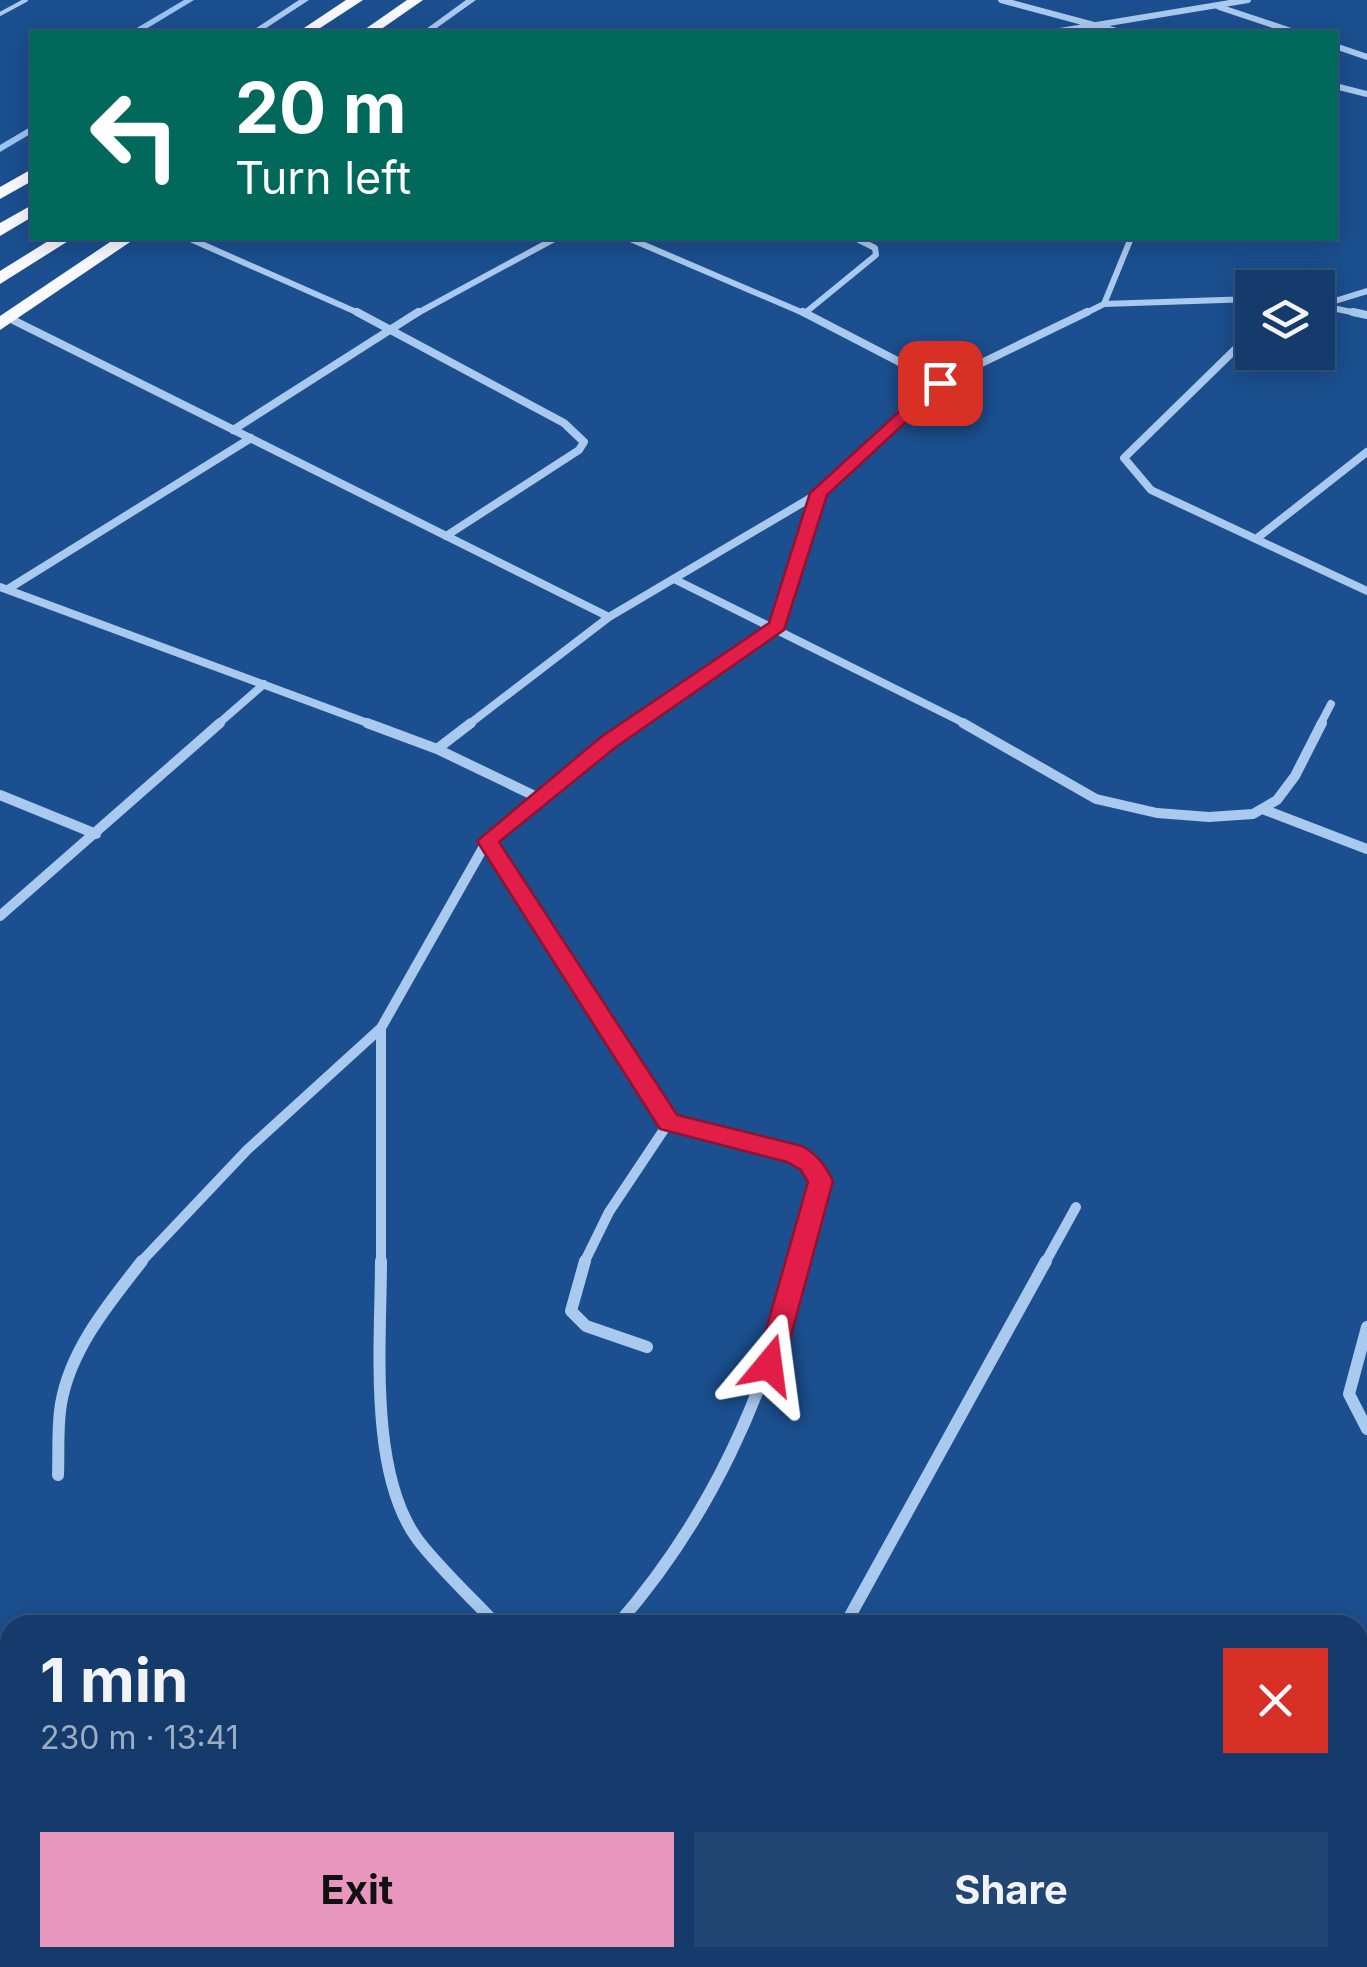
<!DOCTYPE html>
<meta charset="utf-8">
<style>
body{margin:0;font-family:Inter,sans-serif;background:#214673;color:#f1f3f6;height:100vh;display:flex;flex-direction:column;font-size:38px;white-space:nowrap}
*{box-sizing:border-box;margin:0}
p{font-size:32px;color:#9dadc1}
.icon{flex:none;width:55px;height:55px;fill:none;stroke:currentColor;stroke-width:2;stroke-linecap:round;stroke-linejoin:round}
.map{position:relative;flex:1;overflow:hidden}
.drawer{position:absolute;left:0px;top:1615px;width:1368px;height:352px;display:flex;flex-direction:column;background:#143b6b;border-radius:30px 30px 0 0;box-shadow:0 5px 25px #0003,0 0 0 2px #33557e}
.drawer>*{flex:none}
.guide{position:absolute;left:30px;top:30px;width:1308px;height:210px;border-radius:0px;box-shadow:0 5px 25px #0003,0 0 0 2px #33557e;background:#00695c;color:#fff;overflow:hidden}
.buttons{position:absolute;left:1235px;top:270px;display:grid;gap:20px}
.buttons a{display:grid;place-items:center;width:100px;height:100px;border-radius:0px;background:#143b6b;box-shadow:0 5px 25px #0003,0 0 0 2px #33557e;font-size:50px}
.pin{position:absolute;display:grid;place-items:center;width:85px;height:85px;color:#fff;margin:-42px;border-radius:20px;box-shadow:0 5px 15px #0006}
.me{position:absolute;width:110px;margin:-55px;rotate:16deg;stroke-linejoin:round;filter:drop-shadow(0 0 8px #0008)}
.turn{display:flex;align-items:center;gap:35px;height:210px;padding:0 40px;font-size:45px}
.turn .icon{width:130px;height:130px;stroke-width:2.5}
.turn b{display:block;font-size:70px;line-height:85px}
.round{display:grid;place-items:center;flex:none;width:105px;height:105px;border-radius:0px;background:#214673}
.headline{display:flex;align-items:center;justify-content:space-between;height:170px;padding:0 40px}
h1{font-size:60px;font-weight:700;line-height:75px}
.cta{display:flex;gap:20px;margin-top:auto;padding:20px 40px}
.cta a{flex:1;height:115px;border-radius:0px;background:#e797bd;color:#111;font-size:40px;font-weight:700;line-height:115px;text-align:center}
.cta a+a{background:#214673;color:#f1f3f6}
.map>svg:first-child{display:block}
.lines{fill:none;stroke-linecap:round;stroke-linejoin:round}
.stream{fill:#9cc4f0;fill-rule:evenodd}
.service{stroke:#a9c9ee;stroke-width:4}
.minor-far3{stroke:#a9c9ee;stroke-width:6}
.minor-far2{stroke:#a9c9ee;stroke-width:8}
.minor-far1{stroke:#a9c9ee;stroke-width:10}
.minor{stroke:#a9c9ee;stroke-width:12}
.tertiary{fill:#a9c9ee;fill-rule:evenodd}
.trunk{fill:#f8faff;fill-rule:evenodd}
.route{fill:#e11d48;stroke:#92132f;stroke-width:2.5}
</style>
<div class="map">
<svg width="1367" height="1967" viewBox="0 0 1367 1967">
<rect width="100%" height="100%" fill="#1b4f8f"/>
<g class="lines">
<path class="stream" d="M184 0H194L141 32H130Z
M32 126V133L0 152V145Z"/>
<path class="service" d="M0 14 26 0"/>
<path class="minor-far3" d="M1001 0 1120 32
M1219 7 1294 32
M1054 32 1248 0
M1335 46 1367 57
M1335 86 1367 94
M188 238 363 315
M628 238 808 315
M1104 304 1131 238
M1325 304 1367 291
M1318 305 1366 315
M805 313 876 255 875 248 855 238
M414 315 556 238
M1082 315 1104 304 1252 299"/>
<path class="minor-far2" d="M357 312 564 423 584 442 579 450 446 536
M803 312 940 383
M1353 312 1367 315
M9 318 609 617
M1252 333 1124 458 1151 490 1367 591
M233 430 418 312
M1256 539 1367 452
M676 580 968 725
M0 587 373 725
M8 589 251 438
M217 725 264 684
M468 725 609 617 819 493 940 383 1087 312
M632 725 778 626 819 493
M1320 725 1331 704"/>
<path class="minor-far1" d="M367 723 437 749 539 798
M963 723 1096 799 1157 813 1209 817 1253 814 1277 800 1295 776 1322 723
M437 749 471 723
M0 795 96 834
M1265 810 1367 849
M487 841 669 1122 794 1153 810 1163 820 1181 799 1263
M0 916 220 723
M140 1263 247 1150 381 1028
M381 1263V1028L487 841 636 723
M584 1263 609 1212 669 1122
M1045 1263 1076 1207"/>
<path class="minor" d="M381 1261C381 1341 368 1473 418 1540 441 1570 471 1597 497 1625
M585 1261 571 1311 586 1326 647 1347
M1367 1327 1349 1394 1367 1429
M58 1475C59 1452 57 1427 61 1404 70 1350 109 1303 142 1261
M617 1625C710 1519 765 1396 799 1261
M845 1625 1046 1261
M692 1958 696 1967
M611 1967 622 1958"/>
<path class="tertiary" d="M299 0H309L260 32H250Z
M466 0H476L431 32H422Z"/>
<path class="trunk" d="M346 0H363L314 32H298Z
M407 0H423L377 32H361Z
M32 169V181L0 199V187Z
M32 205V217L0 236V223Z
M53 238H73L0 284V271Z
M116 238H136L0 330V316Z"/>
</g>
<path class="route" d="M935 379 948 383 827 495 784 630 616 747 499 842 677 1115 802 1146C818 1155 825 1165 833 1181L783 1365 779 1374 769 1377 760 1374 756 1365 808 1182 801 1170 787 1162 660 1129 477 841 601 737 769 623 810 493Z"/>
</svg>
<div class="buttons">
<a><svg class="icon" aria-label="layers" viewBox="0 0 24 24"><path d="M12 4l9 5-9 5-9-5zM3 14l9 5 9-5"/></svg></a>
</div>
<div class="pin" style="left:940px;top:383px;background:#d93025"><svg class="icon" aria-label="arrive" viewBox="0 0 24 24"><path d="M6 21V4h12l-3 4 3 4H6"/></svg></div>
<svg class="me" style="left:769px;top:1365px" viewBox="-20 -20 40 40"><path d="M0-17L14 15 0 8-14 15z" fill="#e11d48" stroke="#fff" stroke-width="4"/></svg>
<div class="guide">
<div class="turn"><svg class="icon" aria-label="left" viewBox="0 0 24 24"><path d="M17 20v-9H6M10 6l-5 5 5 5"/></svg><div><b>20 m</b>Turn left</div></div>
</div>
<section class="drawer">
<div class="headline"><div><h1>1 min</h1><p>230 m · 13:41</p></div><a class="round" style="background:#d93025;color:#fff"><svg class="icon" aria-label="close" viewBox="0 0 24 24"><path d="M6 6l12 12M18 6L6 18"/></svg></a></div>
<div class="cta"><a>Exit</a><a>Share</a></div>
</section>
</div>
